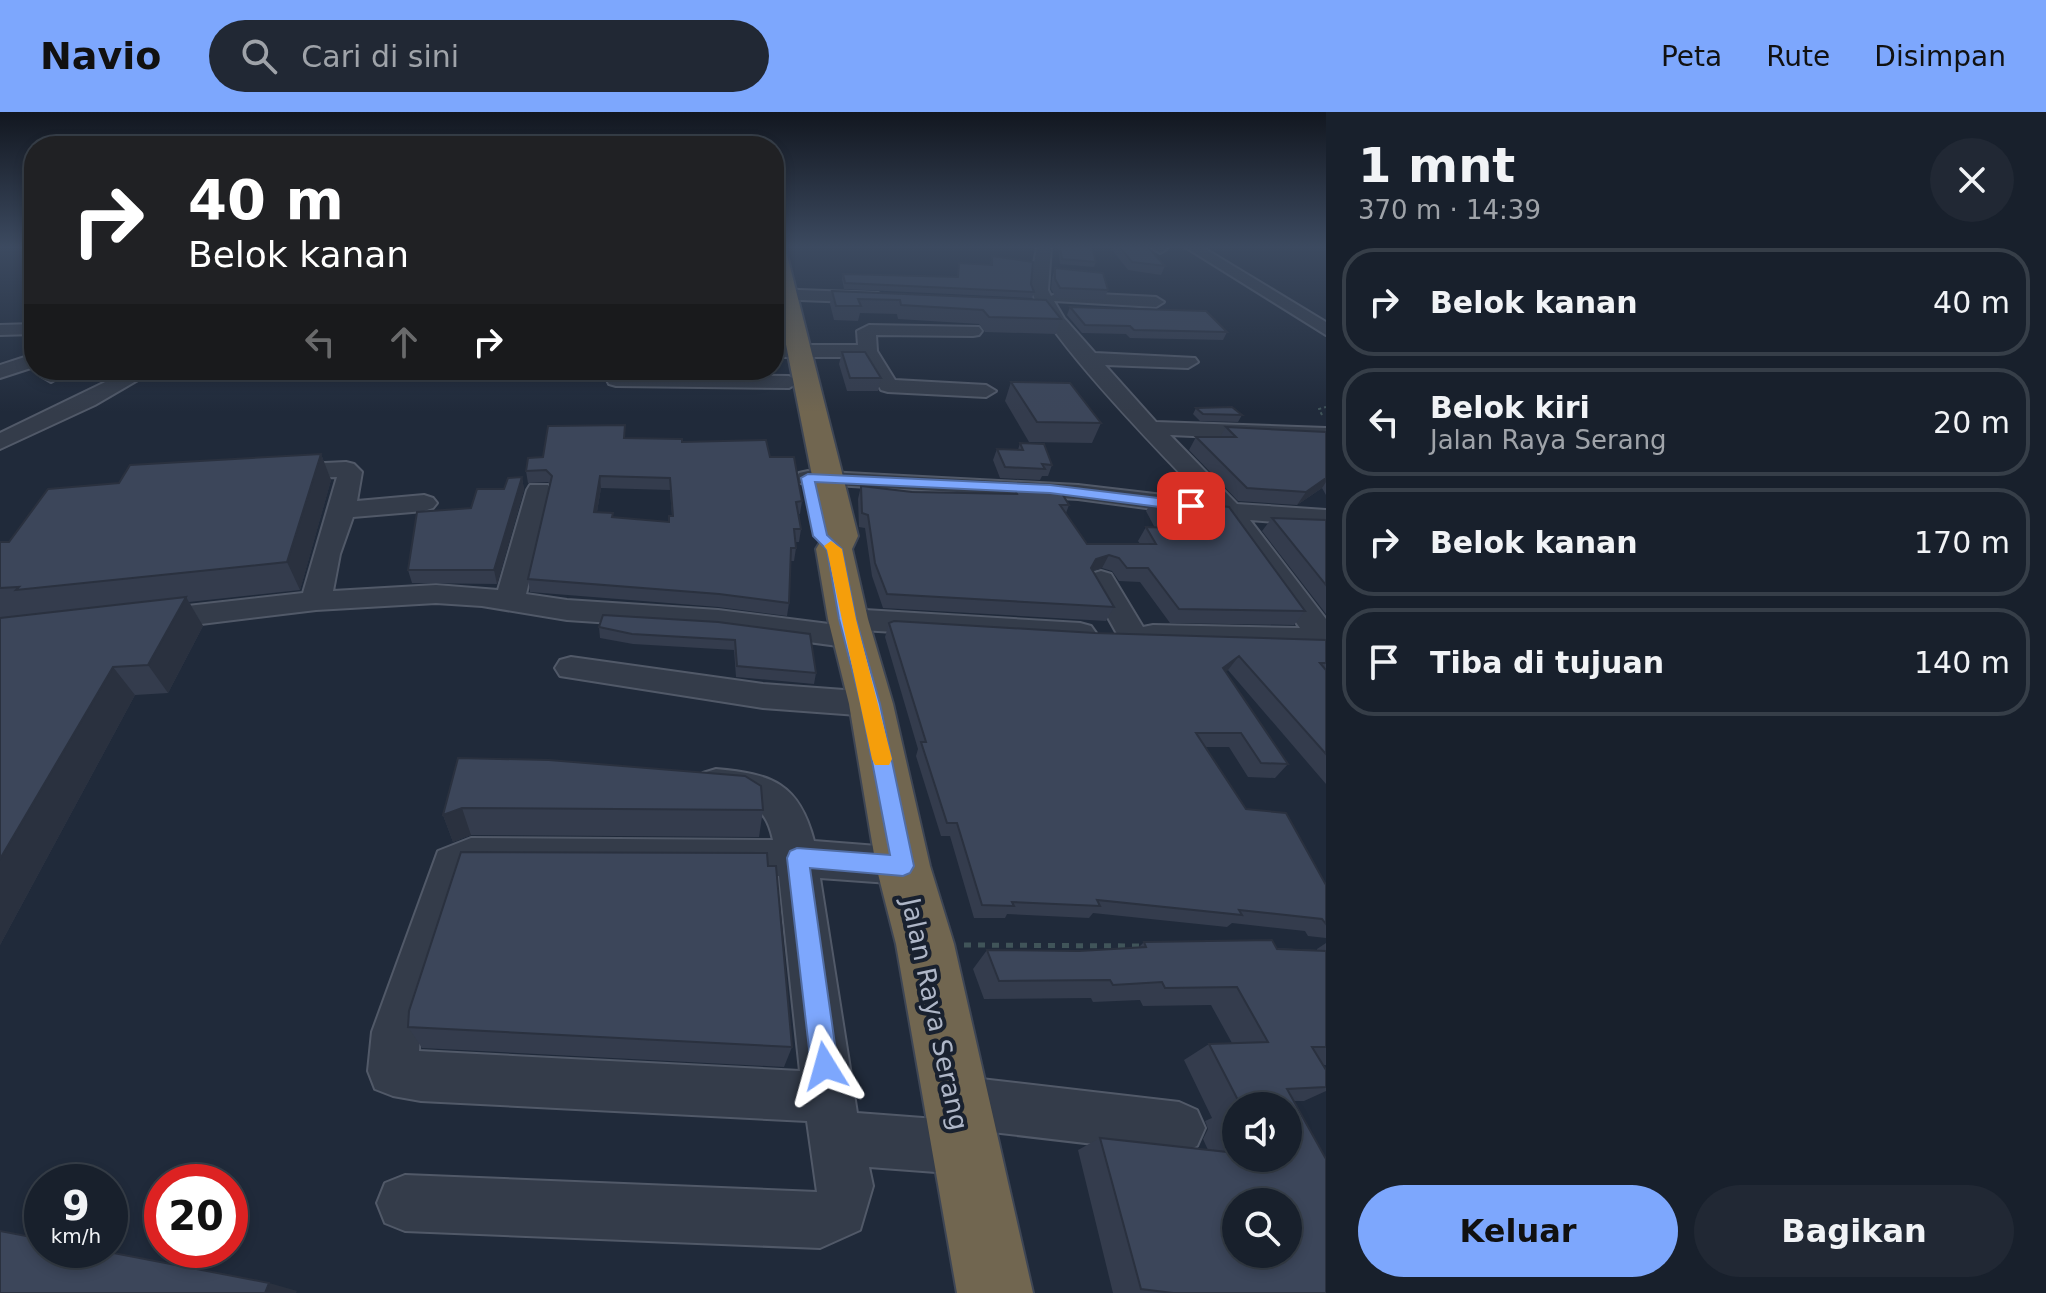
<!DOCTYPE html>
<html lang="id">
<meta charset="utf-8">
<style>
body{margin:0;font-family:"DejaVu Sans",sans-serif;background:#212834;color:#f1f3f6;height:100vh;display:flex;flex-direction:column;font-size:30px;white-space:nowrap}
*{box-sizing:border-box;margin:0}
p{font-size:26px;color:#9fa3a9}
.icon{flex:none;width:44px;height:44px;fill:none;stroke:currentColor;stroke-width:2;stroke-linecap:round;stroke-linejoin:round}
.map{position:relative;flex:1;overflow:hidden}
.side{display:flex;flex-direction:column;background:#18202c;width:720px}
.side>*{flex:none}
.guide{position:absolute;left:24px;top:24px;width:760px;height:244px;border-radius:32px;box-shadow:0 4px 12px #0003,0 0 0 2px #363e48;background:#202124;color:#fff;overflow:hidden}
.buttons{position:absolute;left:1222px;top:980px;display:grid;gap:16px}
.buttons a{display:grid;place-items:center;width:80px;height:80px;border-radius:50%;background:#18202c;box-shadow:0 4px 12px #0003,0 0 0 2px #363e48;font-size:40px}
.speed{position:absolute;left:24px;top:1052px;display:flex;gap:16px;font-size:40px;font-weight:700;text-align:center}
.speed>*{display:grid;place-content:center;width:104px;height:104px;border-radius:50%;background:#18202c;box-shadow:0 4px 12px #0003,0 0 0 2px #363e48;line-height:1}
.speed small{font-size:20px;font-weight:400}
.speed .limit{border:12px solid #d22;background:#fff;color:#111}
.pin{position:absolute;display:grid;place-items:center;width:68px;height:68px;color:#fff;margin:-34px;border-radius:16px;box-shadow:0 4px 12px #0006}
.me{position:absolute;width:88px;margin:-44px;rotate:352deg;stroke-linejoin:round;filter:drop-shadow(0 0 6px #0008)}
.turn{display:flex;align-items:center;gap:28px;height:168px;padding:0 32px;font-size:36px}
.turn .icon{width:104px;height:104px;stroke-width:2.5}
.turn b{display:block;font-size:56px;line-height:68px}
.lanes{display:flex;align-items:center;height:76px;padding:0 32px;background:#0003;justify-content:center;gap:40px;direction:ltr}
.lanes .off{opacity:.35}
.round{display:grid;place-items:center;flex:none;width:84px;height:84px;border-radius:42px;background:#212834}
.headline{display:flex;align-items:center;justify-content:space-between;height:136px;padding:0 32px}
h1{font-size:48px;font-weight:700;line-height:60px}
.button{display:flex;gap:16px;margin-top:auto;padding:16px 32px}
.button a{flex:1;height:92px;border-radius:48px;background:#7da7fd;color:#111;font-size:32px;font-weight:700;line-height:92px;text-align:center}
.button a+a{background:#212834;color:#f1f3f6}
ul{padding:0;list-style:none}
li{display:flex;align-items:center;gap:24px;height:108px;margin:0 16px 12px;padding:0 16px;border:4px solid #363e48;border-radius:32px}
li div{flex:1}
li b{display:block;font-size:30px}
li em{font-style:normal}
header{display:flex;align-items:center;gap:48px;box-sizing:border-box;height:112px;padding:0 40px;background:#7da7fd;color:#111}
header strong{font-size:38px}
nav{display:flex;gap:44px;margin-inline-start:auto;font-size:28px}
.search{width:560px;height:72px;background:#212834;display:flex;align-items:center;gap:20px;box-sizing:border-box;padding:0 28px;border-radius:44px;color:#9fa3a9;font-size:30px}
main{display:flex;flex:1;min-height:0}
.map>svg:first-child{display:block}
.lines{fill:none;stroke-linecap:round;stroke-linejoin:round}
.minor-casing{stroke:#515968;stroke-width:4}
.highway-casing{stroke:#3e4655;stroke-width:4}
.path-far1{stroke:#405459;stroke-width:2;stroke-dasharray:3 3;stroke-linecap:butt}
.path{stroke:#405459;stroke-width:5;stroke-dasharray:7 7;stroke-linecap:butt}
.minor{fill:#343c4a;fill-rule:evenodd}
.highway{fill:#716650;fill-rule:evenodd}
.wall{fill:#343c4d;fill-rule:evenodd}
.shaded-wall{fill:#2a313f}
.building{fill:#3c465a;stroke:#2a313f;stroke-width:2;fill-rule:evenodd}
.route{fill:#7da7fd;stroke:#516da4;stroke-width:2}
.slow{fill:#f59e0b}
.labels{text-anchor:middle;stroke-width:8;stroke-linejoin:round;paint-order:stroke}
.near-street-label{font-size:26px;fill:#aeb6c7;stroke:#19212f}
</style>
<header>
<strong>Navio</strong>
<div class="search"><svg class="icon" aria-label="search" viewBox="0 0 24 24"><circle cx="10" cy="10" r="6"/><path d="M15 15l6 6"/></svg>Cari di sini</div>
<nav><a>Peta</a><a>Rute</a><a>Disimpan</a></nav>
</header>
<main>
<div class="map">
<svg width="1326" height="1181" viewBox="0 0 1326 1181">
<rect width="100%" height="100%" fill="#202a3a"/>
<g class="lines">
<g class="minor-casing">
<path id="minor" d="M1037 135H1051L1048 178 1051 184 1059 180 1156 185 1164 190 1156 195 1054 189 1064 206 1095 241 1195 246 1198 250 1188 256 1105 253 1156 310 1326 316V330L1170 323 1237 392 1326 398V414L1250 408 1326 507V540L1153 533C1141 530 1133 533 1121 529L1087 468 1091 462 1101 459 1111 462 1143 515 1153 513 1300 516 1222 406 1078 387 799 371 796 366 799 361 808 359 1078 373 1206 388C1172 353 1038 217 1032 178 1030 165 1035 148 1037 135Z
M1150 135H1166L1167 137 1160 141Z
M1185 135H1202L1326 210V223Z
M774 177 878 181 886 186 878 191 774 187Z
M34 212V222L0 223V213Z
M869 213 979 215 982 219 979 223 973 224 876 223 877 239 895 268 986 273 996 279 986 285 888 280 881 278 862 245H783L774 240 776 235 783 233H858L857 219Z
M34 242V255L0 266V253Z
M47 258H71L51 270 41 264Z
M130 258H155L95 293 0 337V321Z
M602 258H622L624 262 789 264 799 270 789 276 616 274 609 272Z
M346 350 354 352 362 360 357 389 424 383 433 386 437 391 433 396 424 399 353 405 340 442 333 479 436 473 498 478 527 378 530 373H548L551 378 526 482 567 488 718 498 837 513 833 507 837 500 848 497 1080 511 1091 514 1096 521 1091 528 1080 531 861 518 869 526 864 533 853 536 718 518 567 508 482 494 436 491 316 498 152 518 141 515 137 508 141 501 152 498 303 481 337 365 282 367 273 365 270 360 273 355 282 353Z
M571 545 763 572 871 580 883 583 888 592 883 601 871 604 763 596 560 564 555 556 560 548Z
M716 657C772 662 799 671 814 729L903 736 918 741 924 754 918 767 903 772 820 766 857 1001 936 1007 929 990 937 972 955 964 1179 990 1197 998 1205 1016 1197 1034 1179 1042 983 1019 990 1035 982 1054 963 1062 869 1055 873 1074 860 1118 820 1136 405 1119 385 1111 377 1091 385 1071 405 1063 817 1080 807 1009 421 989 393 984 375 977 368 959 372 920 438 739 471 726 773 728C763 681 739 695 703 683L697 672 703 661ZM473 762 779 764 800 959 419 939 420 920 468 764Z"/>
</g>
<g class="highway-casing">
<path id="highway" d="M774 135H785L858 424 852 437 868 507 893 592 930 754 954 832 1033 1181H957L896 832 876 754 849 592 828 507 816 437 824 424 774 172Z"/>
</g>
<path class="path-far1" d="M1322 303 1319 297 1326 295"/>
<path class="path" d="M964 833 1143 834"/>
<use href="#minor" class="minor"/>
<use href="#highway" class="highway"/>
</g>
<path class="wall" d="M1058 135H1092L1096 150 1094 155 1060 152Z
M1110 135H1148L1165 154 1161 163 1128 158Z
M992 144 1031 172 1034 180 1032 186 844 177 842 167 843 162 957 165 959 151 990 153Z
M1055 156 1108 178 1104 188 1056 186 1051 177 1052 166Z
M832 179 1061 207 1056 222 985 220 979 212 898 207 897 202 860 201 858 209 834 208 830 192Z
M1070 195 1227 220 1223 228 1130 226 1126 222 1082 221 1067 203Z
M842 240 881 266 878 279H847L839 252Z
M1011 270 1101 311 1092 331 1029 330 1005 289Z
M1196 296 1242 303 1238 310 1200 309 1193 302Z
M1226 315 1326 320V383L1322 376 1297 393 1238 389 1189 338 1196 325H1220Z
M625 326 682 330 770 345 802 389 800 402H799L801 417 799 430H795L796 436 794 449H790L789 491 787 504 718 495 530 480 528 467 550 372 548 370 528 371 526 359 543 345ZM601 376 670 378 672 404 669 410 613 405V401L597 400Z
M1020 331 1052 353 1048 364H1042L1040 368 1000 366 993 348 997 337 1018 338Z
M321 342 331 368 300 478 189 490 203 514 168 581 135 583 0 833V430H9L119 371Z
M522 365 524 378 497 472 412 471 408 458 471 396Z
M1013 373 1069 393 1066 401 1087 432H1140L1138 429 1146 415 1155 416 1146 399 1154 386 1305 499 1294 513 1170 511 1140 470 1119 469 1112 459 1102 456 1093 459 1114 495 1106 509 883 496 872 464 865 416 859 415 858 387 861 374 912 380 1010 382Z
M1272 406 1326 408V502L1262 419Z
M718 510 816 561 814 572 736 565 734 538 633 532 600 526 599 515Z
M889 511 1095 521 1326 528V672L1228 558 1225 560 1288 652 1275 666 1248 665 1229 635H1205L1246 697 1326 773V826L1308 824 1305 819 1232 811 1227 815 1093 801 1089 806 1007 802 1005 806H974L950 724H941L916 644 918 637 885 525Z
M549 648 763 698 759 725 471 723 453 730 443 703Z
M768 754 792 935 784 955 422 936 408 915Z
M1144 830 1317 838V837L1326 831V953H1323L1326 958V979L1304 989H1294L1326 1181H1113L1078 1038 1100 1026 1208 1038 1203 1027 1208 1017 1205 1009 1212 1006 1184 948 1209 932 1232 931 1211 893 1143 894 1140 888 1093 890 1091 886 984 887 973 857 987 838 1079 839 1138 836ZM1236 994H1288V1046H1236Z"/>
<path class="shaded-wall" d="M321 342 331 368 300 478 287 450Z
M600 364 601 376 595 412 594 400Z
M522 365 524 378 497 472 494 458Z
M1326 366V370L1322 376 1297 393 1306 380Z
M1109 443 1102 456 1088 460 1096 447Z
M186 485 203 514 168 581 148 553Z
M1239 544 1228 558 1212 570 1223 556Z
M113 555 135 583 0 833V747Z
M462 696 471 723 453 730 443 703Z
M269 1171 297 1179 296 1181H265Z"/>
<path class="building" d="M1060 135H1092L1096 150 1062 147Z
M1120 135H1148L1165 154 1132 150Z
M992 144 1033 150 1031 172 1034 180 845 171 843 162 958 165 959 151 992 153Z
M1055 156 1103 161 1108 178 1060 176 1055 167Z
M832 179 1046 188 1061 207 989 205 983 198 901 193 900 188 858 187 861 194H836Z
M1070 195 1206 199 1227 220 1134 218 1130 214 1085 213Z
M842 240H865L881 266H850Z
M1011 270 1070 271 1101 311 1037 310Z
M1232 295 1242 303 1203 302 1196 296Z
M625 313 624 326 682 327V330L766 328 770 345H794L802 389 796 390 801 417H794L796 436H791L789 491 719 482 528 467 552 364 546 358 526 359 528 346 543 345 548 314ZM600 364 670 366 673 404H669V410L612 405 613 401 594 400Z
M1226 315 1326 320V366L1306 380 1247 376 1196 325H1236Z
M1020 331 1044 332 1052 353 1042 352 1045 357 1005 355 997 337 1023 338Z
M321 342 287 450 16 478 19 475 0 476V430H9L48 377 119 371 130 353Z
M522 365 494 458H408L417 400 471 396 477 377H504L508 366Z
M1013 373 1058 375 1069 393H1060L1087 432H1156L1146 415 1170 416 1154 386 1229 395 1305 499 1179 497 1148 456H1127L1119 446 1109 443 1096 447 1091 456 1114 495 887 482 875 451 868 403 862 401 861 374 912 380 1017 382Z
M1272 406 1326 408V473Z
M186 485 148 553 113 555 0 747V506Z
M603 503 718 510 810 522 816 561 737 554 735 528 632 522 599 515Z
M894 509 1095 521 1326 528V551H1320L1326 558V642L1239 544 1223 556 1288 652 1261 651 1241 621H1196L1246 697 1286 701 1326 773V812L1322 807 1239 798 1242 803 1097 788 1100 794 1012 790 1014 794 982 793 957 711H947L921 630H926L889 511Z
M458 646 549 648 745 664 761 674 763 698 462 696 443 703Z
M461 740 767 741 768 754H776L792 935 408 915 409 899Z
M1272 828 1277 837 1326 839V935H1312L1326 958V975L1287 977 1326 1047V1181H1173L1141 1177 1100 1026 1236 1041V1046H1288V994H1241L1209 932 1268 930 1237 875 1165 876 1162 870 1113 873 1110 868 999 869 987 838 1079 839 1146 835 1144 830ZM1236 1090H1288V1142H1236Z
M1236 1004V1022L1232 1014Z
M0 1119 42 1127V1138H98L269 1171 265 1181H0Z"/>
<linearGradient id="sky" x2="0" y2="1"><stop stop-color="#121720"/><stop offset="0.45" stop-color="#3c4a60"/><stop offset="1" stop-color="#3c4a60" stop-opacity="0"/></linearGradient>
<rect width="1326" height="300" fill="url(#sky)"/>
<path class="route" d="M808 362 1050 373 1191 390 1198 394 1191 399 1050 381 815 370 827 423 842 437 856 507 880 592 914 754 910 761 903 764 810 756 838 954 834 963 825 967 815 963 811 954 787 746 790 739 797 736 890 743 861 592 839 507 827 438 813 424 801 366Z"/>
<path class="slow" d="M831 429 842 437 856 507 892 647 889 653H875L872 647 827 438 824 434Z"/>
<g class="labels">
<g class="near-street-label">
<text transform="translate(935 902) rotate(78)" y="9">Jalan Raya Serang</text>
</g>
</g>
</svg>
<div class="buttons">
<a><svg class="icon" aria-label="sound" viewBox="0 0 24 24"><path d="M4 9h4l5-4v14l-5-4H4zM17 9q2 3 0 6"/></svg></a>
<a><svg class="icon" aria-label="search" viewBox="0 0 24 24"><circle cx="10" cy="10" r="6"/><path d="M15 15l6 6"/></svg></a>
</div>
<div class="speed"><div>9<small>km/h</small></div><div class="limit">20</div></div>
<div class="pin" style="left:1191px;top:394px;background:#d93025"><svg class="icon" aria-label="arrive" viewBox="0 0 24 24"><path d="M6 21V4h12l-3 4 3 4H6"/></svg></div>
<svg class="me" style="left:825px;top:954px" viewBox="-20 -20 40 40"><path d="M0-17L14 15 0 8-14 15z" fill="#7da7fd" stroke="#fff" stroke-width="4"/></svg>
<div class="guide">
<div class="turn"><svg class="icon" aria-label="right" viewBox="0 0 24 24"><path d="M7 20v-9h11M14 6l5 5-5 5"/></svg><div><b>40 m</b>Belok kanan</div></div>
<div class="lanes"><svg class="icon off" aria-label="left" viewBox="0 0 24 24"><path d="M17 20v-9H6M10 6l-5 5 5 5"/></svg><svg class="icon off" aria-label="ahead" viewBox="0 0 24 24"><path d="M12 20V5M6 11l6-6 6 6"/></svg><svg class="icon" aria-label="right" viewBox="0 0 24 24"><path d="M7 20v-9h11M14 6l5 5-5 5"/></svg></div>
</div>
</div>
<section class="side">
<div class="headline"><div><h1>1 mnt</h1><p>370 m · 14:39</p></div><a class="round"><svg class="icon" aria-label="close" viewBox="0 0 24 24"><path d="M6 6l12 12M18 6L6 18"/></svg></a></div>
<ul>
<li><svg class="icon" aria-label="right" viewBox="0 0 24 24"><path d="M7 20v-9h11M14 6l5 5-5 5"/></svg><div><b>Belok kanan</b></div><em>40 m</em></li>
<li><svg class="icon" aria-label="left" viewBox="0 0 24 24"><path d="M17 20v-9H6M10 6l-5 5 5 5"/></svg><div><b>Belok kiri</b><p>Jalan Raya Serang</p></div><em>20 m</em></li>
<li><svg class="icon" aria-label="right" viewBox="0 0 24 24"><path d="M7 20v-9h11M14 6l5 5-5 5"/></svg><div><b>Belok kanan</b></div><em>170 m</em></li>
<li><svg class="icon" aria-label="arrive" viewBox="0 0 24 24"><path d="M6 21V4h12l-3 4 3 4H6"/></svg><div><b>Tiba di tujuan</b></div><em>140 m</em></li>
</ul>
<div class="button"><a>Keluar</a><a>Bagikan</a></div>
</section>
</main>
